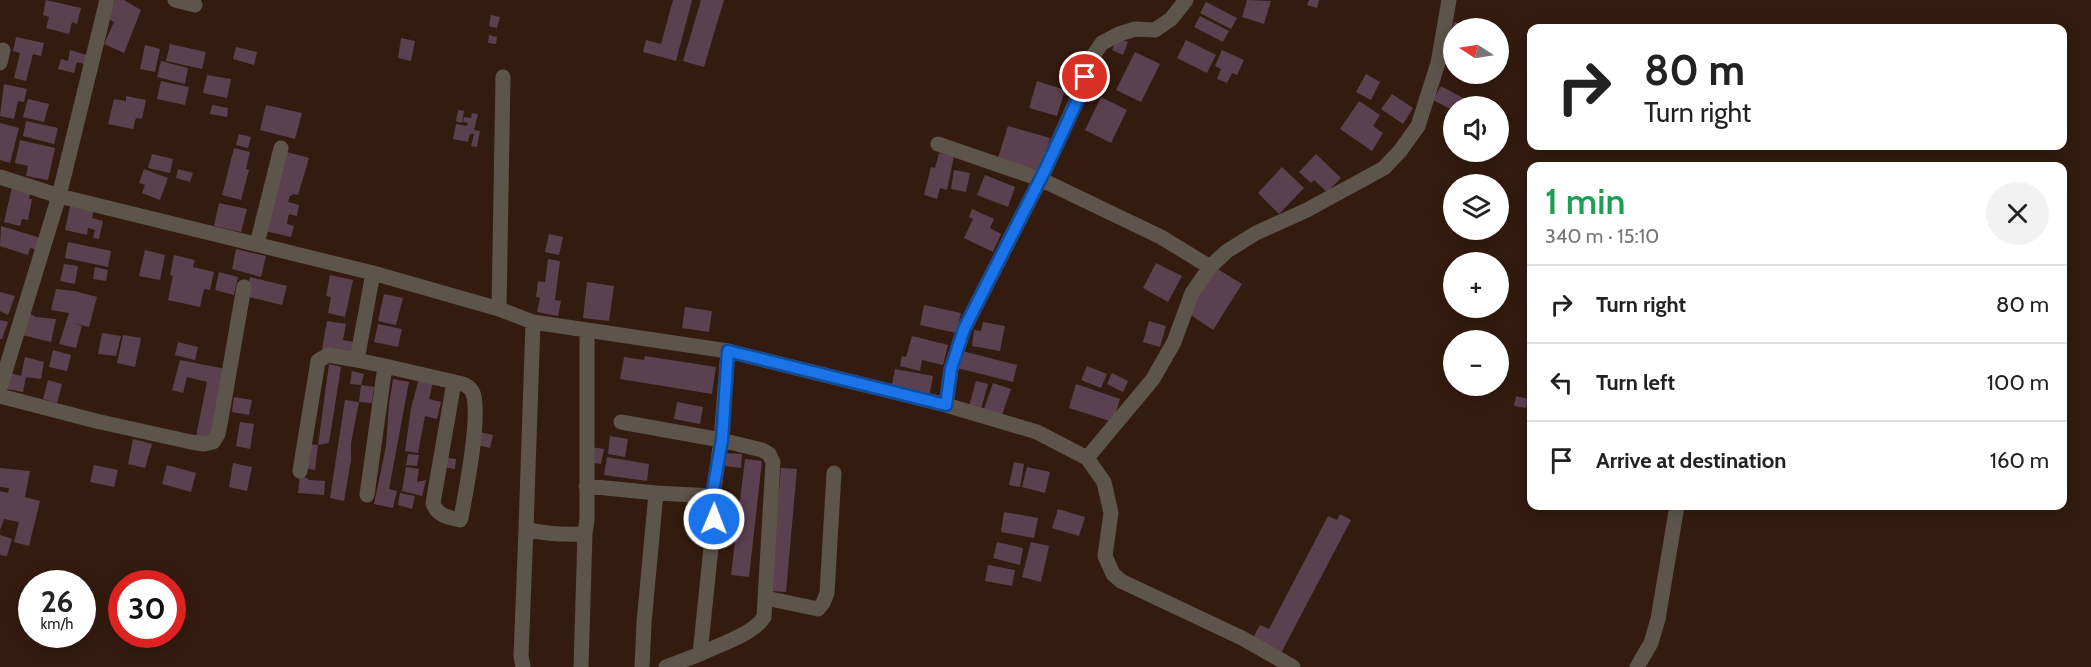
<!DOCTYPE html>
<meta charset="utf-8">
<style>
body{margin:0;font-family:Cabin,sans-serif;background:#f2f2f2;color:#222;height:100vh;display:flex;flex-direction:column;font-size:22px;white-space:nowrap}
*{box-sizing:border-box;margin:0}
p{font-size:20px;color:#767676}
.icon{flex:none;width:33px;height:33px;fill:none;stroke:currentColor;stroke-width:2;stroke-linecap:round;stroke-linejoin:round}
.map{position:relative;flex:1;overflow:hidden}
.side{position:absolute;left:1527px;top:162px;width:540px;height:348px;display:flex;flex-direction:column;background:#fff;border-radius:12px;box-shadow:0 3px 15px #0003}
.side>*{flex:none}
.guide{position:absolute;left:1527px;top:24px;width:540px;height:126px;border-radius:12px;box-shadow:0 3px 15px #0003;background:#fff;color:#222;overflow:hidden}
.needle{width:39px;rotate:282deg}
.tools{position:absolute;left:1443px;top:18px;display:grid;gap:12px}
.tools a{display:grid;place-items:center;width:66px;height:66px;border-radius:50%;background:#fff;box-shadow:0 3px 15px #0003;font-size:30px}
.speed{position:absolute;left:18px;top:570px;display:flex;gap:12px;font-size:30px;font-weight:700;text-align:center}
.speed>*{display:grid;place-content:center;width:78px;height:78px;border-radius:50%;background:#fff;box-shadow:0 3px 15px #0003;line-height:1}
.speed small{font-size:15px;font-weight:400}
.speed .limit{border:9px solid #d22;background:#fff;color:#111}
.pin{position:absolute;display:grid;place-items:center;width:51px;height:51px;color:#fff;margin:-26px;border:3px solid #fff;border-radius:50%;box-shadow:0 2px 6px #0007}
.me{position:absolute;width:66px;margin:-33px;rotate:1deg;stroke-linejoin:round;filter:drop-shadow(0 0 4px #0008)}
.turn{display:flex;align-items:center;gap:21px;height:126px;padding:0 18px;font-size:27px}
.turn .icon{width:78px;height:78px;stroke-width:2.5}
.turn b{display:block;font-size:42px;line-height:51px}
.round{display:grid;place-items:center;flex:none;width:63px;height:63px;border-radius:32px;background:#f2f2f2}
.headline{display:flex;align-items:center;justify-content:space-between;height:102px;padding:0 18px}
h1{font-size:36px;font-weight:600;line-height:45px;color:#1e9e55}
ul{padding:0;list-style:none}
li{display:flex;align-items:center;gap:18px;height:78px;padding:0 18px;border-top:2px solid #e0e0e0}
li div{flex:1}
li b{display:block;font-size:22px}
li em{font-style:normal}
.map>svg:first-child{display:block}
.building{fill:#5b4050}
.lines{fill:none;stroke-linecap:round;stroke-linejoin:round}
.minor{stroke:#5d554b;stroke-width:15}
.route-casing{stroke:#114b97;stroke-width:15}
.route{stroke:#1a73e8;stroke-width:10}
</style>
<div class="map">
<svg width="2091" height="667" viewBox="0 0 2091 667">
<rect width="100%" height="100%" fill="#341b0f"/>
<path class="building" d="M46 0 81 8 77 24 72 22 69 34 46 28 49 17 43 15Z
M115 0H124L141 10 124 53 104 44 114 22 109 19Z
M673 0H692L676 61 643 52 646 40 661 44Z
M701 0H724L704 67 683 61Z
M1247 0 1271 1 1264 24 1242 17Z
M1309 0H1319L1317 8 1307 5Z
M1206 2 1237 18 1231 29 1200 13Z
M491 15 500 17 497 28 489 26Z
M1200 16 1229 31 1223 42 1194 27Z
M1454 22 1475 28H1454V57L1445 55Z
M489 35 497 37 496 44 488 43Z
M16 37 44 43 41 56 33 54 26 81 14 78 20 53 13 51Z
M401 38 415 41 411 61 398 58Z
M1117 38 1128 42 1123 55 1112 50Z
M1186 40 1216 55 1207 73 1177 58Z
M170 44 206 52 202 69 166 61Z
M145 45 160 49 155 72 140 69Z
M236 47 257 52 254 65 233 59Z
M70 50 90 56 87 65 77 62 74 73 58 69 61 59 68 61Z
M1222 50 1244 60 1237 75 1232 73 1227 83 1217 79 1221 69 1215 66Z
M1135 52 1160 64 1141 102 1116 90Z
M161 61 188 68 185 84 157 77Z
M1366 74 1380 82 1371 100 1356 92Z
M207 75 231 79 227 98 203 93Z
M161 81 189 87 185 105 157 99Z
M1037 81 1065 90 1057 116 1029 108Z
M4 84 27 89 24 102 18 101 14 119 0 116Z
M1441 86 1465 99 1461 106H1454V111L1433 100Z
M1392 94 1413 108 1403 124 1381 109Z
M126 96 146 100 142 119 136 118 133 129 108 124 114 99 126 101Z
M1101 97 1127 110 1111 143 1085 130Z
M28 99 49 104 44 122 23 117Z
M1359 101 1380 115 1373 126 1383 133 1372 151 1340 129Z
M212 105 228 108 227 117 210 114Z
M266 105 302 113 295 139 260 130Z
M458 110 464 111 462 123 456 121Z
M472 113 478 114 474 130 480 131 477 147 471 146 474 134H470L468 142 453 139 456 124 467 126 468 123 463 122 464 117 471 118Z
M26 121 58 128 54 144 23 136Z
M0 123 19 128 10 163 0 160Z
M1008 126 1050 138 1040 171 998 158Z
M239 134 251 137 248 148 236 145Z
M20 140 55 148 48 180 26 176 28 166 15 163Z
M234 148 250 152 246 169 249 170 241 200 222 195Z
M287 152 309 158 298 195 294 194 290 196 288 202 299 205 297 216 289 214 288 218 287 224 294 226 291 237 265 231Z
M939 153 954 156 947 190 940 188 937 199 924 195 931 167 935 168Z
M152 154 173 159 170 173 148 168Z
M1316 154 1341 178 1327 192 1314 180 1311 183 1299 172Z
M1282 167 1304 188 1279 214 1258 193Z
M144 169 168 178 160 200 142 193 145 185 139 183Z
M178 169 193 173 190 182 176 178Z
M954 170 970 173 966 192 951 189Z
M985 175 1015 187 1008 207 977 195Z
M12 187 31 191 29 199H32L28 220 22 219 20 226 4 222Z
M71 202 95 207 92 218 103 221 99 239 93 238 95 230 88 228 87 235 65 230Z
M219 203 247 209 241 232 214 226Z
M972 209 994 219 990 228 1001 234 993 252 964 238 973 219 969 217Z
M1 226 44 239 40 251 30 248 28 255 0 246Z
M549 234 563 237 559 255 545 252Z
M68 242 111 251 108 267 65 258Z
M236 249 266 256 261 277 232 269Z
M145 250 165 255 160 280 139 276Z
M174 255 195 260 193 267 214 272 210 290 204 289 200 307 168 300 173 276 170 275Z
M548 259 560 261 555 300 561 301 558 316 537 312 540 298 536 297 538 281 545 282Z
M1156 263 1182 276 1168 302 1143 288Z
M64 264 78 266 75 284 60 281Z
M95 267 108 270 106 281 93 279Z
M1216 268 1242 284 1213 330 1188 313Z
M219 272 238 277 234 295 215 290Z
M330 275 353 280 345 317 328 313 331 297 326 296Z
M250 277 287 286 282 305 245 296Z
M587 282 614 286 609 321 583 318Z
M56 289 75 291 97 297 89 327 73 323 82 326 76 348 59 344 69 313 51 310Z
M0 292 15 296 8 315 0 311Z
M384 294 403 298 396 325 378 321Z
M924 305 961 313 956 333 920 325Z
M685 307 712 311 709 332 682 328Z
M26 311 36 317 56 319 51 342 22 335Z
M0 320 8 322 2 339H0Z
M327 321 346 324 343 340 354 342 351 355 322 349Z
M1149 321 1166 326 1160 347 1143 342Z
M983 322 1005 326 1000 351 972 346 974 330 981 331Z
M378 324 402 329 398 347 374 342Z
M102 333 121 336 116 356 98 354Z
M123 335 141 338 135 367 117 363Z
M912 336 948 345 943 365 922 360 920 371 900 366 902 356 906 357Z
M178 342 198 347 195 360 175 355Z
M53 350 71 355 67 371 49 367Z
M962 351 1017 365 1013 382 957 368Z
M645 356 716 367 712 394 620 379 624 357 644 360Z
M25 357 44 362 41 379 26 377 23 392 7 389 10 373 21 376Z
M180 360 226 369 212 439 196 436 207 382 187 377 183 393 172 390Z
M329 364 341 367 329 443 318 445Z
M1087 366 1107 374 1101 388 1081 380Z
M895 369 933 376 929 397 891 389Z
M352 371 364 374 361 385 350 384Z
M1112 373 1128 381 1123 392 1107 384Z
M393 379 409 382 389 489 397 491 393 508 374 504 386 446 389 404Z
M419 379 433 382 429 399 441 402 437 419 425 416 418 453 405 451 411 408Z
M48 380 62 384 57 403 43 399Z
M976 381 988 384 981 409 969 406Z
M993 383 1011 389 1002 415 984 409Z
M1076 384 1120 399 1113 422 1069 408Z
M361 385 374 387 372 403 359 402 351 443V460L344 501 330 498 345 400 359 402Z
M1516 396 1528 399 1526 408 1514 406Z
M234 397 252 400 249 415 232 412Z
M677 402 703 407 700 424 674 419Z
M240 422 254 424 250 449 236 446Z
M480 432 493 435 490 448 477 445Z
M610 436 628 439 625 457 608 454Z
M133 439 152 444 145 468 128 464Z
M306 444 318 445 315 470 303 468Z
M591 447 604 449 601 464 588 462Z
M726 453 742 454 741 468 724 466Z
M408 454 419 455 417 466 406 465Z
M441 457 456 459 455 469 443 467Z
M607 457 649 464 647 481 604 475Z
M745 459 762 461 749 577 731 575Z
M1014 462 1024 464 1020 487 1009 485Z
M233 463 252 467 247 491 229 487Z
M94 465 118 470 114 487 90 482Z
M167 465 196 473 191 492 162 484Z
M406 467 419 469 417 482 426 480 422 496 402 491Z
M1027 467 1050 472 1045 493 1022 487Z
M0 468 30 471 25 497 40 501 29 546 14 542 19 522 4 519 0 530V491L8 493 9 488 0 487Z
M781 468 797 469 786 592 770 591Z
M300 474 309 480 325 481 324 495 298 493Z
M400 493 415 496 412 509 398 505Z
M1058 509 1085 517 1079 536 1052 528Z
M1004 512 1038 518 1034 538 1001 532Z
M1340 514 1351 520 1281 653 1253 638 1260 625 1269 629 1328 516 1337 520Z
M0 535 12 539 7 556 0 555Z
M997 542 1023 548 1020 565 993 558Z
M1031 542 1049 546 1041 582 1022 577Z
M988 565 1015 570 1012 586 985 581Z"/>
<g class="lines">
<path class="minor" d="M175 0 195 5
M0 63 3 50
M938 144 1040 179 1161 237 1210 267
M0 177 59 196 373 273 499 309 533 322 728 351 946 405 1037 432 1087 458 1104 482 1111 513 1105 556 1113 574 1121 581 1242 638 1293 667
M257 244 281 148
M499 309 503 77
M533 322 526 529C545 534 565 535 585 534L587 519V330
M385 366 463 384C468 386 471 388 473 393 481 416 466 491 461 518L460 520C448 517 437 516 433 503L454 382
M0 388 59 196 107 0
M0 396 96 421 191 442 204 444 213 442 218 434 221 419 244 287
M946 405 951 369 964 329 1045 170 1079 95 1090 60 1102 43 1119 34 1135 29 1155 30 1171 19 1186 0
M621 422 721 440 762 450 769 454 773 462 764 617C754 634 718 645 700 654
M1087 458 1153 379 1174 342 1192 293 1210 267 1227 251 1256 233 1307 210 1384 168 1400 151 1418 126 1438 63 1449 0
M300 471 318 361 328 355 357 360
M586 486 656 493 644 623 642 667
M656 493 713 496
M367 495 385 366 357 360 373 273
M766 598 818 609 823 603 827 593 834 473
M523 667 521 656 526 529
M581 667 585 534
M666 667 700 654 714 519 713 496 721 440 728 351
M1637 667 1651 643 1658 619 1677 506"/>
</g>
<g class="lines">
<g class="route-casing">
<path id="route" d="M714 519 712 496 722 440 728 351 946 405 951 369 964 329 1045 170 1080 95 1085 77"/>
</g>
<use href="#route" class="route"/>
</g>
</svg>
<div class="tools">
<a><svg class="needle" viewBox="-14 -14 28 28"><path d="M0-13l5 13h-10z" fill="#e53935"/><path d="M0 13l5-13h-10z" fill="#767676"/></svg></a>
<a><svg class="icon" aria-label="sound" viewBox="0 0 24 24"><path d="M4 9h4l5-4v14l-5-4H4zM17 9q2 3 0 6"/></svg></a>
<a><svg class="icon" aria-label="layers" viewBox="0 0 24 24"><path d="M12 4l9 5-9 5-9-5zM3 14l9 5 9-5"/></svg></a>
<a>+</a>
<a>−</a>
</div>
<div class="speed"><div>26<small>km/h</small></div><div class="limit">30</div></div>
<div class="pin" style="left:1085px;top:77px;background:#d93025"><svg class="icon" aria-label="arrive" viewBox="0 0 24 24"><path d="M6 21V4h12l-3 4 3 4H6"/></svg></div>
<svg class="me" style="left:714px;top:519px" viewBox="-20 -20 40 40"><circle r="17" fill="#1a73e8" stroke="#fff" stroke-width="3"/><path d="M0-11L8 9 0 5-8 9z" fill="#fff"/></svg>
<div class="guide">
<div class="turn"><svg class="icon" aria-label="right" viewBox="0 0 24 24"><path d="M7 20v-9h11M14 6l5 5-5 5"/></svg><div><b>80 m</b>Turn right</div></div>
</div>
<section class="side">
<div class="headline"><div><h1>1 min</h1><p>340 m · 15:10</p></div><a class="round"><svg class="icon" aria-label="close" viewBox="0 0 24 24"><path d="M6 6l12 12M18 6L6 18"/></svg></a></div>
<ul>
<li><svg class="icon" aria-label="right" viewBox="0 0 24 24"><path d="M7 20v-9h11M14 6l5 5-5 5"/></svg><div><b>Turn right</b></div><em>80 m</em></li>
<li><svg class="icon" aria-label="left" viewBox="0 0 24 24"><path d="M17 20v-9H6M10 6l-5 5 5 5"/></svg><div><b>Turn left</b></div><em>100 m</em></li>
<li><svg class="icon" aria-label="arrive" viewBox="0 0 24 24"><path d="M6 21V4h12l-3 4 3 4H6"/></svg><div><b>Arrive at destination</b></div><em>160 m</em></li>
</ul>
</section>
</div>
